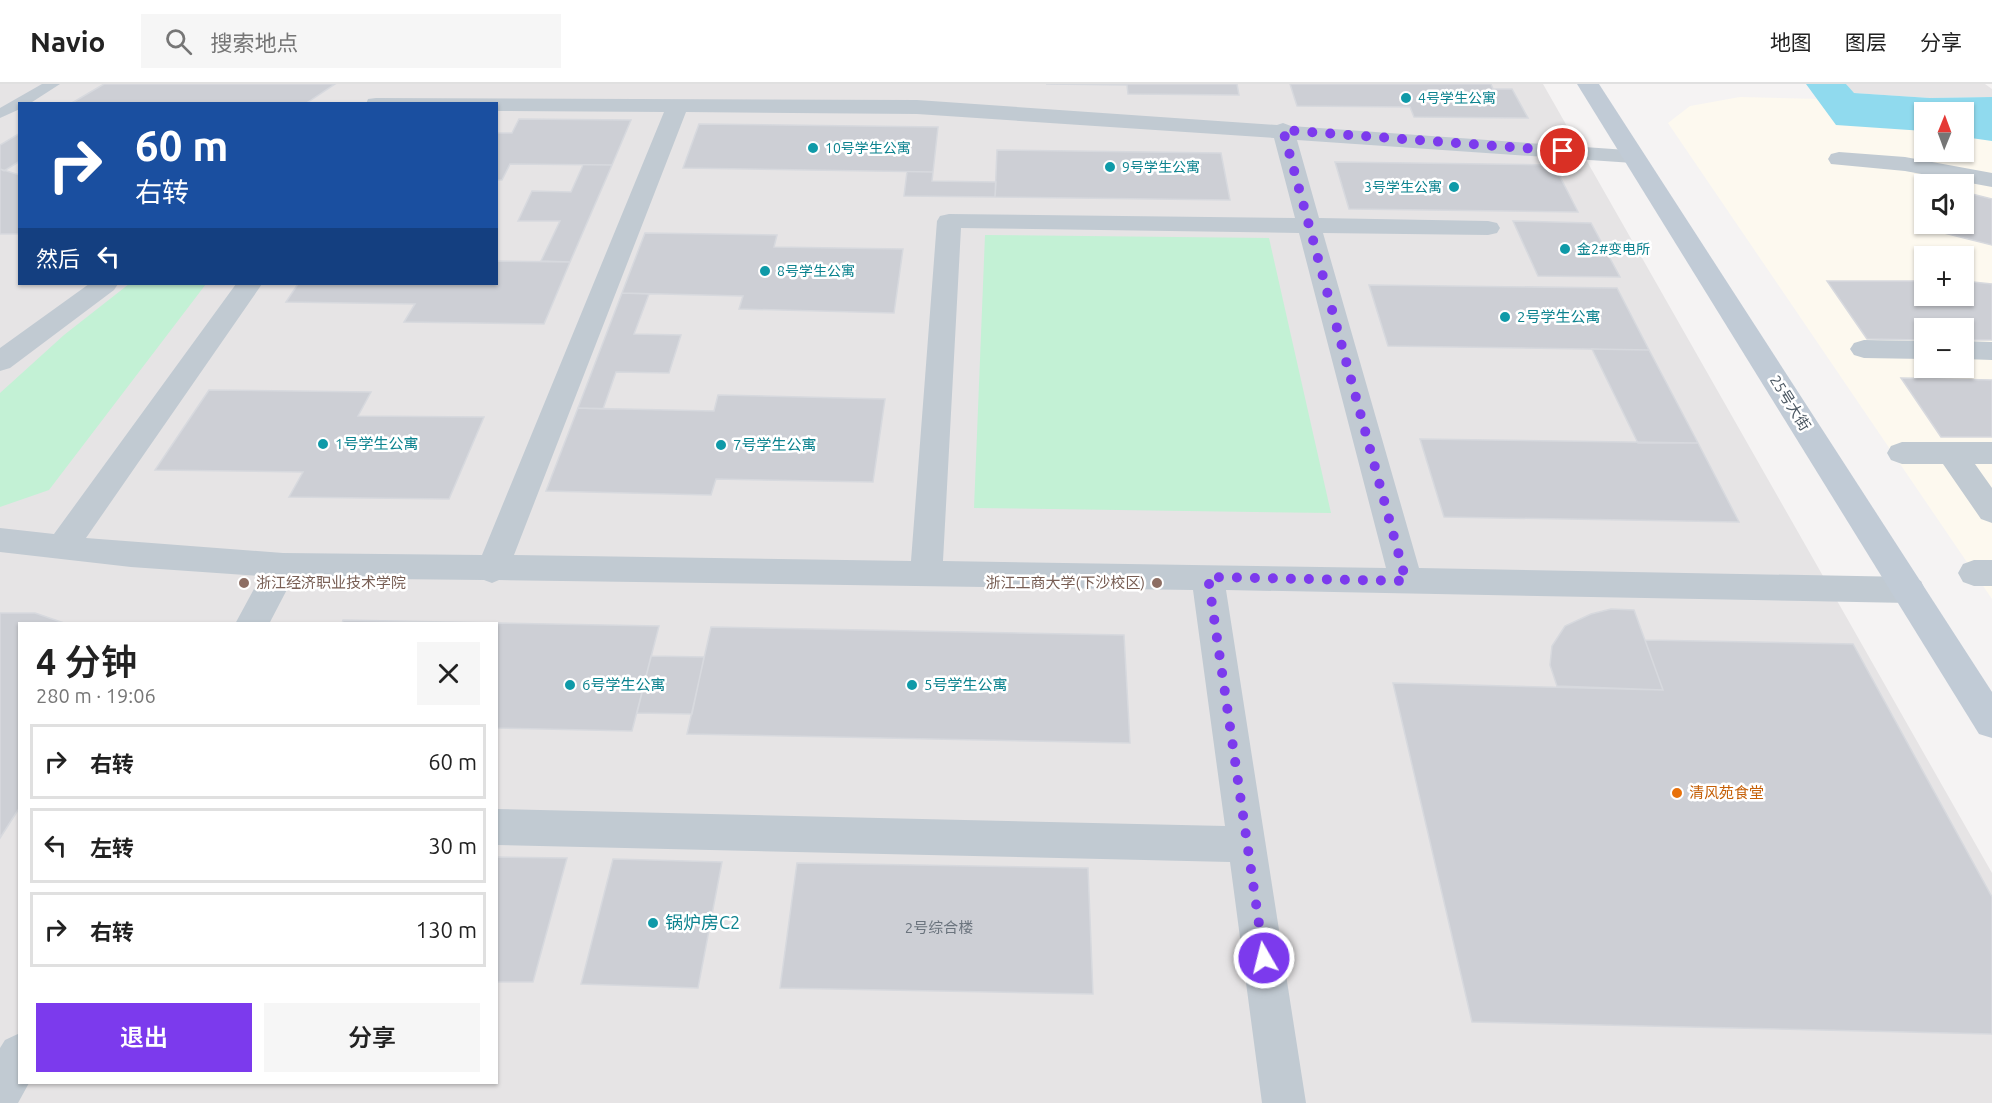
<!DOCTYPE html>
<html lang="zh">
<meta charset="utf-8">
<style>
body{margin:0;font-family:Ubuntu,"Noto Sans SC",sans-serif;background:#f6f6f6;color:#222;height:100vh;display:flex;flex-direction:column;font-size:22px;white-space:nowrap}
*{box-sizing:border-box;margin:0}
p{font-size:20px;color:#767676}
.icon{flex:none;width:33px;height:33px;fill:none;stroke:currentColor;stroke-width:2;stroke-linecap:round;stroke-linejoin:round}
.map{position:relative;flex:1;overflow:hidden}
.side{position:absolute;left:18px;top:538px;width:480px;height:462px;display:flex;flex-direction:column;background:#fff;border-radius:0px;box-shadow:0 2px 4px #0004}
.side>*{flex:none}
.banner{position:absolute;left:18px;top:18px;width:480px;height:183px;border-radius:0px;box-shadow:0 2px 4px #0004;background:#1a4fa0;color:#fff;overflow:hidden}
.needle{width:39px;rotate:1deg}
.fabs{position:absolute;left:1914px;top:18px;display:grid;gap:12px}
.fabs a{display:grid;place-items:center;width:60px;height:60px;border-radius:0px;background:#fff;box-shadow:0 2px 4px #0004;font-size:30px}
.pin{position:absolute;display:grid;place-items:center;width:51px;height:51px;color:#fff;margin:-26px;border:3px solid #fff;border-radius:50%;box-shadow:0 2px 6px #0007}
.me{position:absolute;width:66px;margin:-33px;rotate:352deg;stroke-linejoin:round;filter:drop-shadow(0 0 4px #0008)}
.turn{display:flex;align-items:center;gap:21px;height:126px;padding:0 18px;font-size:27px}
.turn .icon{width:78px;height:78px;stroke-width:2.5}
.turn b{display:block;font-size:42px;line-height:51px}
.then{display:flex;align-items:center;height:57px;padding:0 18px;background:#0003;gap:12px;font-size:22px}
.round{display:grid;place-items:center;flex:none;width:63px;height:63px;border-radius:0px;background:#f6f6f6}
.headline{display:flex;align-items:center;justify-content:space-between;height:102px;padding:0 18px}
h1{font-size:36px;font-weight:600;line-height:45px}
.primary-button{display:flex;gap:12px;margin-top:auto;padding:12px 18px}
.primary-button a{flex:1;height:69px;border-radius:0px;background:#7c3aed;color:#fff;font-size:24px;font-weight:600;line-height:69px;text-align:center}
.primary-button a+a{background:#f6f6f6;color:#222}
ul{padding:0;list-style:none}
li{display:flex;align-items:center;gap:18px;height:75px;margin:0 12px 9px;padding:0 6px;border:3px solid #e0e0e0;border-radius:0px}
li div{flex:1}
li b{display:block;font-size:22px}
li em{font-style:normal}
header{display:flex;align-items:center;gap:36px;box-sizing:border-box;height:84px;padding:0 30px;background:#fff;border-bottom:2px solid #e0e0e0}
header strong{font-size:28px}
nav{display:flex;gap:33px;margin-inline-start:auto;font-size:21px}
.search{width:420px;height:54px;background:#f6f6f6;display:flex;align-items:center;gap:15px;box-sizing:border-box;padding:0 21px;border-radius:0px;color:#767676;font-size:22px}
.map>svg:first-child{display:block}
.commercial{fill:#fdf9ef;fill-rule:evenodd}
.education{fill:#e6e4e5;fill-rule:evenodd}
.green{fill:#c3f1d5}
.water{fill:#90daee}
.building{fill:#cdcfd5;stroke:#d7d9de;stroke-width:1.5}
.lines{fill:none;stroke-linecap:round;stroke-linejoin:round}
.lane{fill:#c1cad2;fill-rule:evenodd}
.street{fill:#c1cad2;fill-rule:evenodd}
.secondary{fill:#c1cbd6;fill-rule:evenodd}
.route{stroke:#7c3aed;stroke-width:10;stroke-dasharray:0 18}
.culture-dot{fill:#0f9aa8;stroke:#fff;stroke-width:2}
.education-dot{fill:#8d6e63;stroke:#fff;stroke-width:2}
.food-dot{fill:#e8710a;stroke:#fff;stroke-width:2}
.labels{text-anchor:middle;stroke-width:5;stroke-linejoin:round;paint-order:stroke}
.far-culture-label{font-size:14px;fill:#0d838f;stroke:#fff;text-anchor:start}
.culture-label{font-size:15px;fill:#0d838f;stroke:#fff;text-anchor:start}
.street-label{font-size:15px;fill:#4a5661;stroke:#fff}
.education-label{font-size:15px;fill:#785e54;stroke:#fff;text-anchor:start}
.food-label{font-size:15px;fill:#c56008;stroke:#fff;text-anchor:start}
.near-number-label{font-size:15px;fill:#6b747e}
.near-culture-label{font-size:18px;fill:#0d838f;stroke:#fff;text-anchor:start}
</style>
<header>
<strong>Navio</strong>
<div class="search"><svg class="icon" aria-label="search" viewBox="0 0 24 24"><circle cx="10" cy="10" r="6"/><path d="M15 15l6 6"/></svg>搜索地点</div>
<nav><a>地图</a><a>图层</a><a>分享</a></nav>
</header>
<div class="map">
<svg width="1992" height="1019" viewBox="0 0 1992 1019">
<rect width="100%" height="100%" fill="#f5f3f3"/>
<path class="commercial" d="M1740 13 1992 19V515L1668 39 1690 22ZM1924 28H1964V68H1924ZM1924 100H1964V140H1924ZM1924 172H1964V212H1924ZM1924 244H1964V284H1924Z"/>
<path class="education" d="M0 0H1543L1992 789V1019H0ZM20 20H496V200H20ZM20 540H496V999H20Z
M1846 0H1985L1992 5V13L1930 14 1853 9Z"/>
<path class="green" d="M985 151 1269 154 1331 429 974 424Z
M129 200H206L49 406 0 423V309L64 251Z"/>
<path class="water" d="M1806 0H1846L1854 9 1930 14 1992 13V57L1964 53V28H1924V47L1836 41Z"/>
<path class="building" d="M104 0H335L305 20H70Z
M1046 0H1237L1239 11 1128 10 1127 1Z
M1290 0H1491L1493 5H1512L1528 34 1414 33 1410 23 1297 22Z
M519 35 631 36 612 81 510 80 502 96H496V49H512Z
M699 40 938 43 933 88 683 84Z
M20 49V77L4 87 0 85V61Z
M997 66 1221 69 1230 116 995 113Z
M1335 78 1554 81 1578 128 1349 125Z
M583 81H612L570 178 541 177 560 137H518L532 107 571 108Z
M0 85 20 91V150H0Z
M907 88H933L932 97 996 98 995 113 904 112Z
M1964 108 1992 115V161L1932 146 1935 140H1964Z
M1513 137 1591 139 1620 193 1538 192Z
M645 149 777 151 774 163 903 165 894 229 739 225 743 212 622 209Z
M496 177 570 178 544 240 404 238 415 220 286 218 298 200H496Z
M1827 197H1924V212H1964V197L1992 200V256H1964V244H1924V256L1867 255Z
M1369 201 1617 204 1649 266 1388 262Z
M622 209 649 210 634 250 681 251 669 289 616 288 603 325 578 324Z
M1592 265 1649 266 1698 359H1638Z
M1901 294 1992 296V353H1941Z
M209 306 371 308 358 332 484 333 449 415 289 413 303 388 155 386Z
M718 311 885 315 873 398 716 395 711 411 546 407 578 324 714 327Z
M1420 355 1698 359 1739 438 1444 433Z
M1611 525 1634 526 1663 606 1557 602 1550 581 1552 562 1565 542 1591 530Z
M0 529H35L67 540H20V723L0 754Z
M343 536 659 542 632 647 496 644V540H342Z
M711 543 1124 551 1130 659 687 650Z
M1645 556 1853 560 1992 813V950L1472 938 1393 599 1663 606Z
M651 572 704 573 692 630 637 629Z
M496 773 567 774 533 898H496Z
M613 775 722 778 698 904 581 900Z
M797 779 1088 784 1093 910 780 904Z"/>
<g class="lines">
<path class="lane" d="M42 0H60L29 20H20V25L0 34V24Z"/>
<path class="street" d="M376 14 917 16 1277 41 1283 39 1291 42 1641 67 1644 72 1641 77 1633 79 1297 56 1319 134 1488 137 1497 139 1500 144 1497 149 1488 151 1323 149 1419 484 1909 493 1921 497 1925 506 1921 515 1909 519 1226 506 1306 1019H1262L1230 778 496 761V725L1225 742 1193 506 499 496 492 499 484 496 293 494 269 540H235L261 492 131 483 0 468V444L54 450 236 200H262L86 454 283 469 482 471 664 28 496 27V20H366L368 15ZM686 28 917 30 1274 54 1295 134 949 130 940 132 937 137 911 477 514 471ZM961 144 1299 149 1386 484 943 477Z
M1839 68 1905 73 1992 89V103L1905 87 1831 80 1828 75 1831 70Z
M89 200H118L114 206 10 284 0 287V264Z
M1864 256 1924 257V275L1864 274 1854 271 1850 265 1854 259Z
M1964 257 1992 258V276L1964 275Z
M1902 358H1992V380H1975L1992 404V439L1981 435 1943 380H1902L1891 376 1887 369 1891 362Z
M1974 476H1992V502H1974L1963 498 1958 489 1963 480Z
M20 949V999H29L18 1019H0V964L5 956Z"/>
<path class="secondary" d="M1577 0H1599L1992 608V654L1979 650Z"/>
</g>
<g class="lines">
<path class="route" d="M1264 874 1208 493 1406 497 1283 46 1563 67"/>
</g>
<g class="culture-dot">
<circle cx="1406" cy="14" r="6"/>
<circle cx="813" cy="64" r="6"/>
<circle cx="1110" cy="83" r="6"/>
<circle cx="1454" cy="103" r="6"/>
<circle cx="1565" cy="165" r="6"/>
<circle cx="765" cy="187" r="6"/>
<circle cx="1505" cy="233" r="6"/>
<circle cx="323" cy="360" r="6"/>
<circle cx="721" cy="361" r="6"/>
<circle cx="570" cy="601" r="6"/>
<circle cx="912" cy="601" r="6"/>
<circle cx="653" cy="839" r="6"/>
</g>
<g class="education-dot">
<circle cx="244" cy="499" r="6"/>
<circle cx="1157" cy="499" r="6"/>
</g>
<circle class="food-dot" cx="1677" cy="709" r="6"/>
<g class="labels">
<g class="far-culture-label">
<text x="1418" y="19">4号学生公寓</text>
<text x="825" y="69">10号学生公寓</text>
<text x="1122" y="88">9号学生公寓</text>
<text x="1442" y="108" text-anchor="end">3号学生公寓</text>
<text x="1577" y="170">金2#变电所</text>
<text x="777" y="192">8号学生公寓</text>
</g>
<g class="culture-label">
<text x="1517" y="238">2号学生公寓</text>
<text x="335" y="365">1号学生公寓</text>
<text x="733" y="366">7号学生公寓</text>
<text x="582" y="606">6号学生公寓</text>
<text x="924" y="606">5号学生公寓</text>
</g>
<g class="street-label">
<text transform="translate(1790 319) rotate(58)" y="5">25号大街</text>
</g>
<g class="education-label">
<text x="256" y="504">浙江经济职业技术学院</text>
<text x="1145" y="504" text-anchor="end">浙江工商大学(下沙校区)</text>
</g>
<g class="food-label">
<text x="1689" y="714">清风苑食堂</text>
</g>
<g class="near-number-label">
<text x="939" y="849">2号综合楼</text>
</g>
<g class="near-culture-label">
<text x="665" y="845">锅炉房C2</text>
</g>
</g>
</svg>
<div class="fabs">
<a><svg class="needle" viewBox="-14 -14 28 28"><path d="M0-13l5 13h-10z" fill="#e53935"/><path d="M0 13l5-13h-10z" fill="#767676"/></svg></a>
<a><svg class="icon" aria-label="sound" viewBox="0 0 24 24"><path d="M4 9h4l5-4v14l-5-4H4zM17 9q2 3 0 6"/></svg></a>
<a>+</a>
<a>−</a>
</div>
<div class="pin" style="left:1563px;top:67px;background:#d93025"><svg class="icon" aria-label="arrive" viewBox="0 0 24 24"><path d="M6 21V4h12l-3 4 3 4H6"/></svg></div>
<svg class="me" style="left:1264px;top:874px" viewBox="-20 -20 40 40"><circle r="17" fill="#7c3aed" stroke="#fff" stroke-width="3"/><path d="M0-11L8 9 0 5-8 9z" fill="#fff"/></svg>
<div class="banner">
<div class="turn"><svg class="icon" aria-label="right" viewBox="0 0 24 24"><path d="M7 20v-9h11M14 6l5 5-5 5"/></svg><div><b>60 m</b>右转</div></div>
<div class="then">然后<svg class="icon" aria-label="left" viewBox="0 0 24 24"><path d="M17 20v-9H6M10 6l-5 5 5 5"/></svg></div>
</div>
<section class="side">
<div class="headline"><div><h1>4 分钟</h1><p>280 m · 19:06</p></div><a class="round"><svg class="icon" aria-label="close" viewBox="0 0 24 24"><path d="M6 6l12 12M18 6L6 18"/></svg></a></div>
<ul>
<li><svg class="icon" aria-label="right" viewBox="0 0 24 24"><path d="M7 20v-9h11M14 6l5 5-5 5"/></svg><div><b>右转</b></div><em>60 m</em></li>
<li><svg class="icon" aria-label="left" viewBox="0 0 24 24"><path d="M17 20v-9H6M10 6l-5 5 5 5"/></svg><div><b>左转</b></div><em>30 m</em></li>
<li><svg class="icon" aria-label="right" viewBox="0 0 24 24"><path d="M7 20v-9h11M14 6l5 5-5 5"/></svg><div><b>右转</b></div><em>130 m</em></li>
</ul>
<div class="primary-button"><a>退出</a><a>分享</a></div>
</section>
</div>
